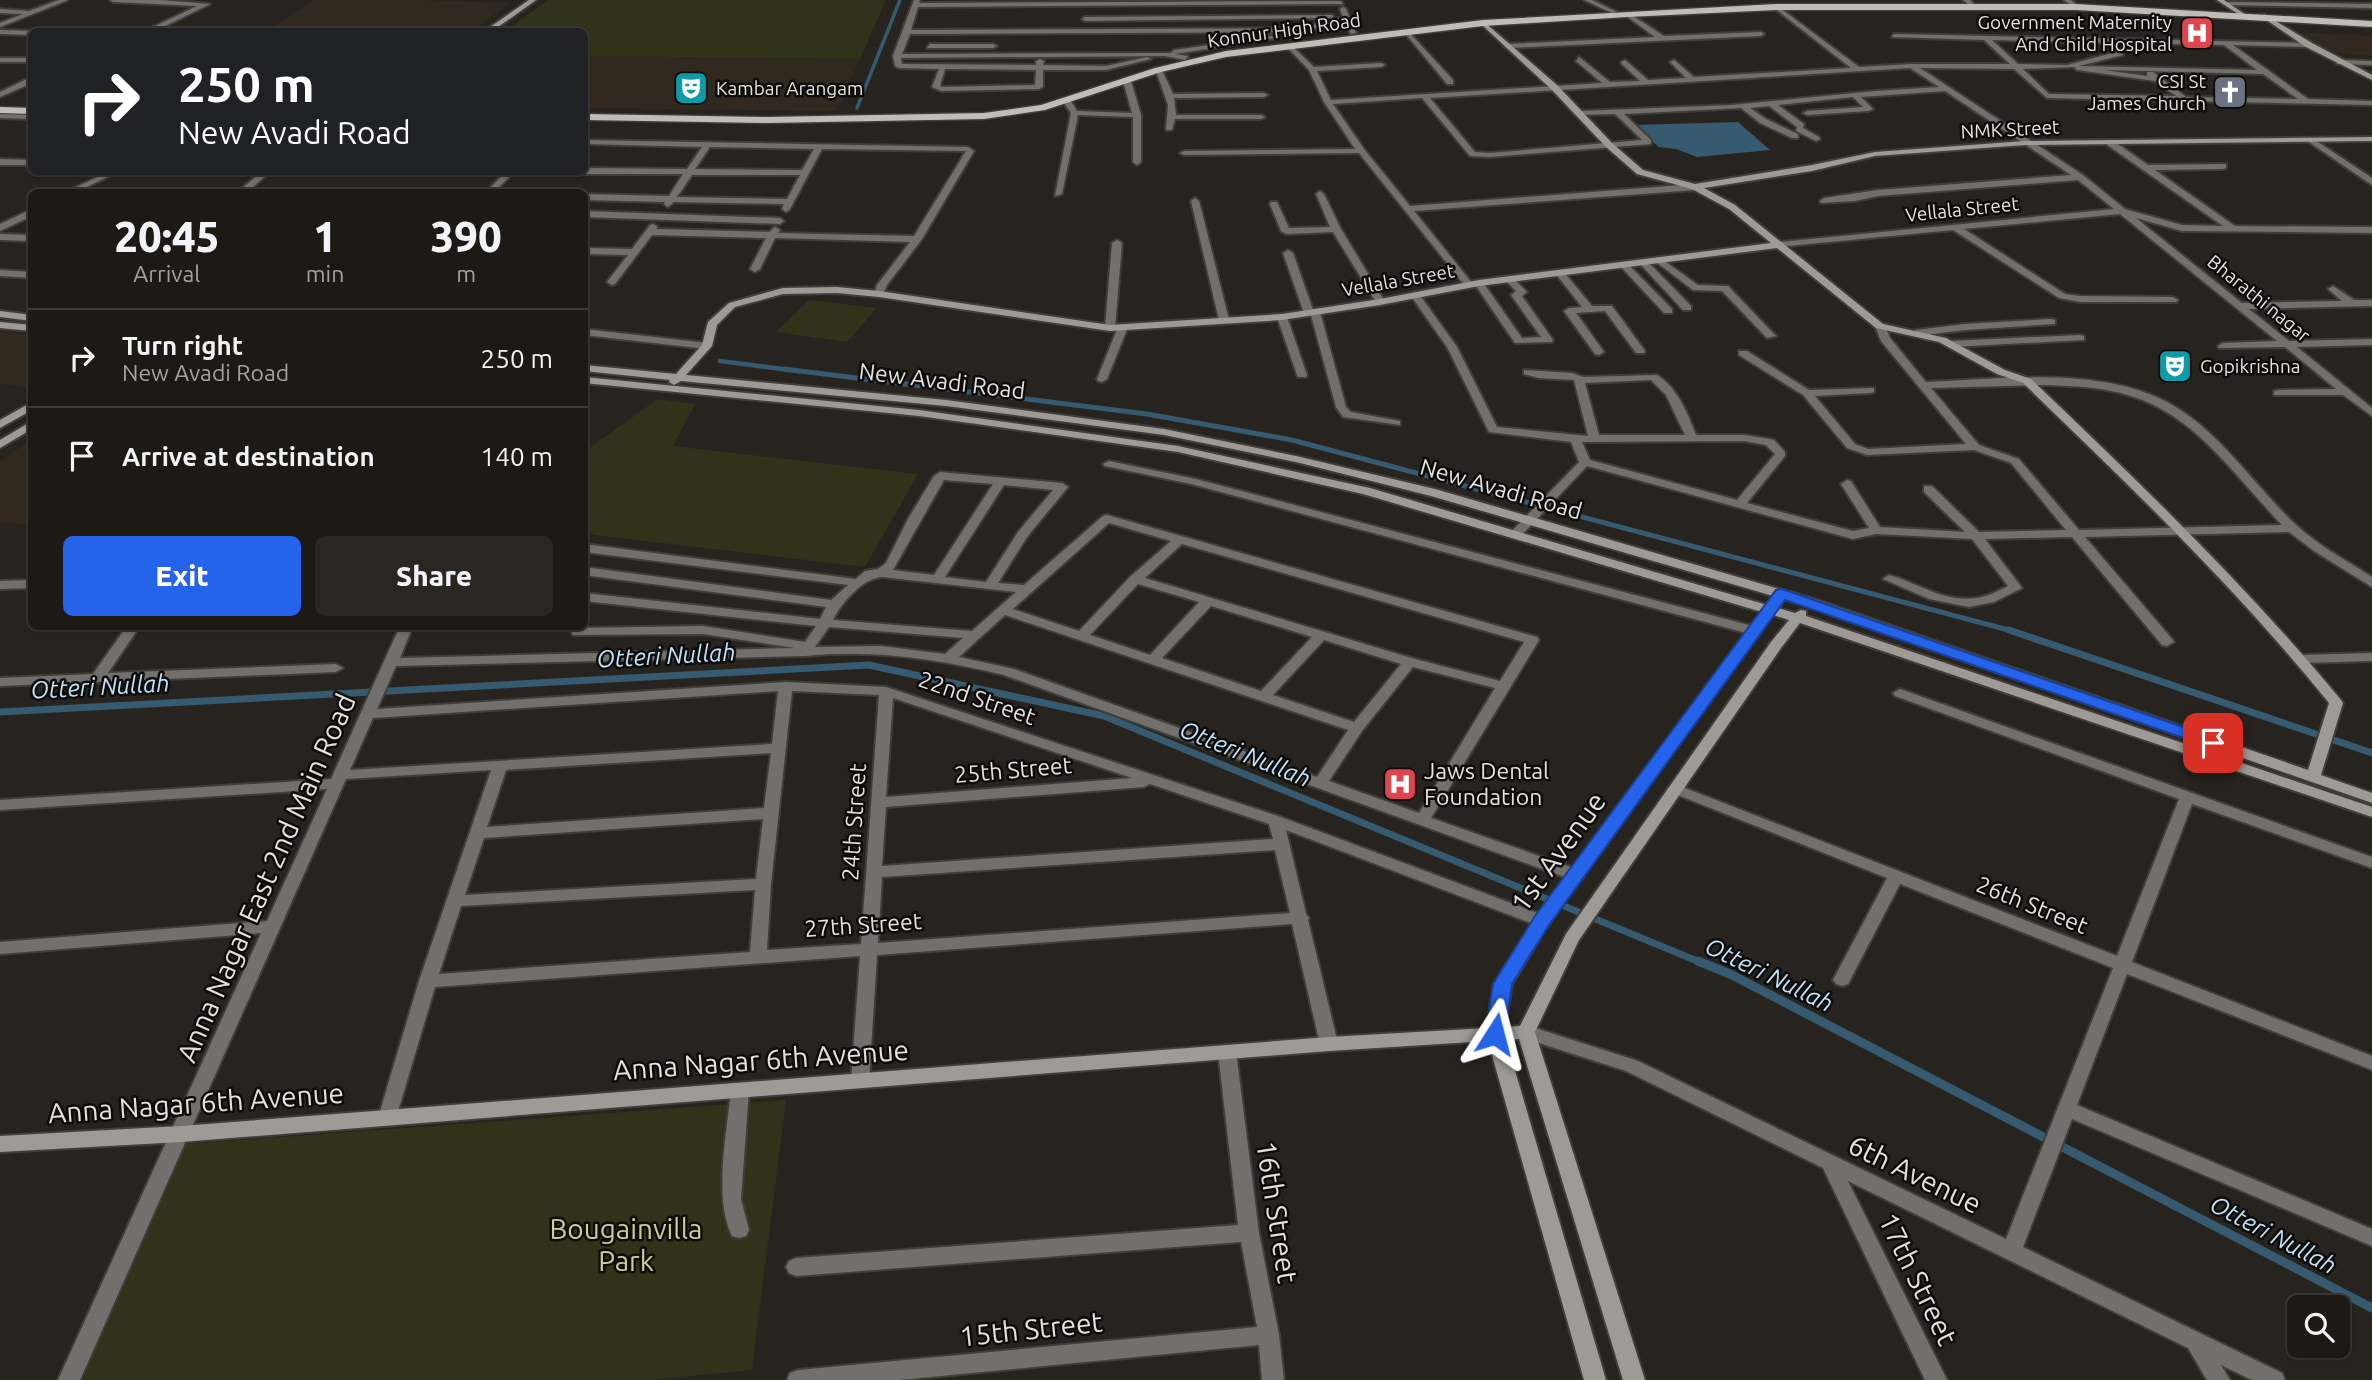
<!DOCTYPE html>
<style>
body{margin:0;font-family:Ubuntu,sans-serif;background:#2a2723;color:#f1f3f6;height:100vh;display:flex;flex-direction:column;font-size:26px;white-space:nowrap}
*{box-sizing:border-box;margin:0}
p{font-size:23px;color:#a0a1a1}
.icon{flex:none;width:38px;height:38px;fill:none;stroke:currentColor;stroke-width:2;stroke-linecap:round;stroke-linejoin:round}
.map{position:relative;flex:1;overflow:hidden}
.side{position:absolute;left:28px;top:189px;width:560px;height:441px;display:flex;flex-direction:column;background:#1d1a16;border-radius:10px;box-shadow:0 2px 5px #0004,0 0 0 2px #3b3835}
.side>*{flex:none}
.banner{position:absolute;left:28px;top:28px;width:560px;height:147px;border-radius:10px;box-shadow:0 2px 5px #0004,0 0 0 2px #3b3835;background:#202124;color:#fff;overflow:hidden}
.controls{position:absolute;left:2287px;top:1295px;display:grid;gap:14px}
.controls a{display:grid;place-items:center;width:63px;height:63px;border-radius:10px;background:#1d1a16;box-shadow:0 2px 5px #0004,0 0 0 2px #3b3835;font-size:35px}
.pin{position:absolute;display:grid;place-items:center;width:60px;height:60px;color:#fff;margin:-30px;border-radius:14px;box-shadow:0 4px 10px #0006}
.me{position:absolute;width:77px;margin:-38px;rotate:9deg;stroke-linejoin:round;filter:drop-shadow(0 0 5px #0008)}
.turn{display:flex;align-items:center;gap:24px;height:147px;padding:0 35px;font-size:32px}
.turn .icon{width:91px;height:91px;stroke-width:2.5}
.turn b{display:block;font-size:49px;line-height:60px}
.eta{display:flex;justify-content:space-evenly;align-items:center;height:119px;text-align:center}
.eta b{font-size:42px;font-weight:800;line-height:49px}
.primary-button{display:flex;gap:14px;margin-top:auto;padding:14px 35px}
.primary-button a{flex:1;height:80px;border-radius:10px;background:#2563eb;color:#fff;font-size:28px;font-weight:800;line-height:80px;text-align:center}
.primary-button a+a{background:#2a2723;color:#f1f3f6}
ul{padding:0;list-style:none}
li{display:flex;align-items:center;gap:21px;height:98px;padding:0 35px;border-top:2px solid #3b3835}
li div{flex:1}
li b{display:block;font-size:26px}
li em{font-style:normal}
.map>svg:first-child{display:block}
.built{fill:#31291f}
.green{fill:#303219}
.water{fill:#365a6f}
.lines{fill:none;stroke-linecap:round;stroke-linejoin:round}
.stream-far4{stroke:#365a6f;stroke-width:3.5}
.stream-far3{stroke:#365a6f;stroke-width:4.5}
.stream-far2{stroke:#365a6f;stroke-width:5}
.stream-far1{stroke:#365a6f;stroke-width:7}
.stream{stroke:#365a6f;stroke-width:9}
.street-casing{stroke:#413e39;stroke-width:4}
.secondary-casing{stroke:#413e39;stroke-width:4}
.primary-casing{stroke:#413e39;stroke-width:3}
.street{fill:#71706d;fill-rule:evenodd}
.secondary{fill:#9e9b96;fill-rule:evenodd}
.primary{fill:#c0bdb7;fill-rule:evenodd}
.route{fill:#2563eb;stroke:#184099;stroke-width:2}
.labels{text-anchor:middle;stroke-width:5;stroke-linejoin:round;paint-order:stroke}
.far-poi-label{font-size:19px;fill:#e4e1dd;stroke:#0e0c0a;text-anchor:end}
.far-street-label{font-size:19px;fill:#e4e1dd;stroke:#0e0c0a}
.street-label{font-size:23px;fill:#e4e1dd;stroke:#0e0c0a}
.poi-label{font-size:23px;fill:#e4e1dd;stroke:#0e0c0a;text-anchor:start}
.water-label{font-size:24px;font-style:italic;fill:#bde2f9;stroke:#0e0c0a}
.near-street-label{font-size:28px;fill:#e4e1dd;stroke:#0e0c0a}
.near-park-label{font-size:28px;fill:#cad090;stroke:#0e0c0a}
</style>
<div class="map">
<svg width="2372" height="1380" viewBox="0 0 2372 1380">
<rect width="100%" height="100%" fill="#27231e"/>
<path class="built" d="M313 0H420L510 3 473 31H268Z
M2290 32 2372 36V56L2329 52Z
M585 56 860 59 837 111 585 108Z
M0 331 31 335V386L27 388 0 384Z
M31 440V525L0 522V461Z"/>
<path class="green" d="M548 0H886L860 59 585 56 584 32 505 31Z
M809 300 877 308 847 342 776 332Z
M658 399 695 404 673 446 918 474 865 567 585 534V451Z
M786 1100 752 1370 650 1380H82L186 1144Z"/>
<path class="water" d="M1738 122 1770 150 1697 157 1676 149 1659 147 1633 125Z"/>
<g class="lines">
<path class="stream-far4" d="M857 108 900 0"/>
<path class="stream-far3" d="M720 361 798 371"/>
<path class="stream-far2" d="M784 369 1147 414 1292 440 2016 632"/>
<path class="stream-far1" d="M2009 630 2372 753
M0 712 869 665 1104 716 1702 963"/>
<path class="stream" d="M1698 961 1732 975 2372 1308"/>
<g class="street-casing">
<path id="street" d="M59 0H68L0 27V23L23 14 0 13V9L29 11Z
M110 0H160L210 4 153 32H143L197 6 113 2Z
M914 0H920L919 3 1341 1 1343 4 918 7 911 30 1302 28 1343 17 1340 9 1343 7 1346 9 1356 33 1351 34 1344 21 1302 32 910 34 902 54 1171 53 1174 50 1271 36 1275 38 1175 54 1188 56 1185 60 1165 56 901 58 902 64 1036 65V61L1040 59 1044 61 1043 65 1106 66 1147 57 1151 59 1106 70H1043V87L1039 89 941 91 932 87 939 69 899 68 895 66 893 56ZM945 69 1036 70 1035 85 942 87 940 86Z
M1584 0H1592L1617 12 1612 13Z
M1963 0H1970L1976 6 1971 7Z
M2064 0H2071L2079 7 2074 8Z
M2227 2 2372 4V8L2225 5Z
M1776 5 1859 67 1912 64H2010L1984 40 1892 37 1894 34 2312 43 2309 47 2233 45 2308 99 2372 101V105L2047 98 2014 69 1920 68 2083 175 2125 209 2182 225 2223 226 2106 144V140H2112L2148 165 2226 164V168L2223 169 2155 170 2235 226 2372 227V233L2182 231 2136 218 2242 303 2342 301 2328 289 2333 286 2354 300H2372V306L2249 309 2289 341 2372 339V345L2297 347 2372 408V416L2343 395H2274V391L2278 390 2336 389 2285 347 2219 348 2218 346 2223 343 2277 341 2120 214 1964 229 2065 294 2080 296 2173 297 2178 300 2176 302H2080L2059 298 1953 230 1777 247V243L1780 242 2114 209 2078 180 1878 196 1855 201 1821 203 1820 201 1824 198 1878 190 2071 175 1945 91 1861 97 1873 109 1869 111 1807 115 1803 113 1807 111 1863 107 1853 97 1778 105 1804 124 1803 128 1819 137 1820 139 1816 141 1796 131 1797 127 1769 106 1750 108 1766 119 1798 134V138H1792L1760 123 1741 108 1624 114 1651 140V144L1490 157 1470 156 1422 98 1333 104 1364 149 1410 206 1695 184 1699 187 1695 190 1414 211 1472 283V287H1466L1359 153 1184 155 1180 153 1184 151 1355 149 1324 102 1309 70 1286 46 1290 44 1314 67 1381 63 1385 65 1381 67 1317 71 1331 100 1602 83 1576 61 1579 57 1610 82 1640 81 1622 64 1621 62 1625 60 1648 80 1686 78 1670 62 1674 60 1694 77 1851 68 1774 8ZM1992 40 2108 43 2116 52 2067 65 2018 64ZM2116 43 2224 45 2257 70 2079 66 2123 55ZM2074 67 2077 70 2155 81 2176 96 2049 94 2023 69ZM1910 68 1939 87 1875 91 1732 105 1579 111 1575 113 1576 115 1615 114 1642 140 1490 153 1475 152 1430 98ZM2104 70 2263 74 2298 99 2186 97 2153 72H2147V76Z
M1627 12 1664 36 1761 32 1764 34 1761 36 1508 48 1504 46 1508 44 1655 37 1625 15Z
M1332 15 1334 18 1085 21 1082 19 1085 17Z
M0 30 32 31 34 32H32V35L0 34Z
M1407 30 1453 80V84H1447L1405 33Z
M930 44H993L997 46 993 48H927Z
M0 58H32V62H0Z
M2340 60 2372 61V65L2337 64 2336 62Z
M1155 68 1162 70 1173 94 1264 93 1268 95 1264 97 1174 98 1176 115H1261L1265 117 1261 119H1175L1172 130H1166L1168 105Z
M29 78H32V83L0 97V92Z
M1127 79 1131 81 1141 115V162L1137 165 1133 162V117L1078 115 1062 194 1055 196 1071 113 1062 100 1069 98 1077 111 1132 113 1123 81Z
M0 114 32 115V119L0 118Z
M2312 138 2372 178V185L2309 142 2308 140Z
M584 140 968 147 974 151 922 239 887 285 882 296 879 297 874 294 877 285 910 242 775 238 760 269 755 272 750 269 766 238 652 235 615 284 612 285 607 282 628 255 584 254V248L632 249 650 225 653 224 658 227 656 229 769 232 775 227 780 230 778 233 914 236 966 151 822 149 790 209 786 212 782 209 784 204 674 202 668 207 664 204 665 202 584 200V194L669 196 683 174H584L580 172H584V168L687 169 702 147 584 144ZM710 147 814 149 802 170 695 169ZM692 175H800L787 199 677 197Z
M0 159 32 160V165H0Z
M108 172H118L76 192H66Z
M261 172H270L247 192H238Z
M506 172H514L494 192H486Z
M1320 191 1324 194 1341 229 1385 302 1383 304H1377L1333 232 1286 234 1281 231 1270 204 1271 202H1277L1289 228 1330 227 1316 194Z
M1195 198 1199 201 1229 320 1224 323 1219 320 1191 201Z
M32 209V216L0 231V224Z
M584 211 780 218 784 221 780 224 584 217Z
M0 234 32 235V241L0 240Z
M1117 240 1122 243 1115 328 1110 331 1105 328 1112 243Z
M1288 250 1293 253 1313 310 1320 312 1346 407 1351 412 1400 421V425L1343 417 1336 407 1311 315 1304 313 1283 253Z
M1659 257 1698 285 1728 286 1776 336 1767 338 1722 291 1693 290 1656 262V258Z
M1641 261H1647L1691 306V310H1683L1641 265Z
M1621 263H1627L1672 309V313H1664L1621 267Z
M0 270 32 272V278L0 276Z
M1560 270 1563 271 1592 306H1612L1645 351 1644 353H1636L1605 311 1576 313 1604 352 1599 355 1595 354 1564 311 1569 308 1582 307 1555 273Z
M1507 278H1513L1527 292 1522 296 1553 340 1552 342 1515 343 1474 283 1482 281 1522 338 1541 337 1511 295 1516 291 1507 282Z
M1416 293 1419 294 1457 347 1497 427 1588 436 1574 380 1539 378 1524 374V370L1572 373 1583 377 1657 375C1677 387 1688 414 1696 435H1744L1770 439 1774 440 1785 452V456L1747 503 1853 531 1869 528 1841 484 1847 480 1851 481 1880 527 1965 532 1924 492V486H1932L1979 532 2066 530 2011 463 1974 450 1867 455 1847 448 1803 395 1739 355V351H1747L1809 390 1874 388V392L1870 393 1815 396 1855 444 1868 449 1966 444 1881 341 1875 326 1880 323 1884 324 1890 338 1926 382C2001 379 2098 366 2167 402 2219 430 2252 483 2294 523 2317 545 2346 560 2372 577V587L2314 551 2289 532 2085 537 2172 639 2174 642 2167 646 2162 645 2072 537 1985 539 2022 588 1994 602 1969 607 1929 599 1883 579 1889 575C1918 583 1945 603 1976 598 1987 597 1998 591 2008 586L1972 539 1876 534 1853 539 1587 466 1519 538H1511L1509 535 1511 532 1579 462 1571 442 1489 432 1447 347 1411 296ZM1651 380 1666 395 1685 435H1599L1585 383ZM2046 385C2074 386 2104 387 2131 396 2197 416 2236 478 2282 525L2079 530 2019 459 1979 445 1931 388ZM1744 441 1766 445 1775 454 1737 500 1590 460 1582 442Z
M1282 314 1287 317 1307 375 1306 377H1298L1297 375 1277 317Z
M2051 319 2055 320V324L1965 330 1916 336 1911 333 1916 330 1965 324Z
M1123 324 1128 327 1107 379 1102 382 1098 381 1097 379 1118 327Z
M584 329 707 343 712 346 707 349 584 335Z
M2080 335 2084 336V340L1950 347 1945 344 1950 341Z
M1109 461 1196 479 1760 628 1762 631 1755 635 1750 634 1191 484 1105 466 1103 464Z
M940 472 1062 483 1068 487 1027 537 998 583 1024 585 1103 516 1107 515 1537 637 1539 640 1431 818 1582 871 1584 875 1582 879H1570L1004 675C938 659 873 649 805 656L396 666 377 709 786 682 886 687 1281 817 1548 917 1550 921 1548 925H1536L1286 830 1306 914 1309 918 1308 920 1338 1044 1335 1049 1329 1051 1323 1049 1320 1044 1292 924 877 955 869 1081 866 1086 860 1088 854 1086 851 1081 860 956 435 987 396 1118 394 1123 387 1125 380 1123 378 1118 419 981 491 770 346 779 80 1380H58L261 933 0 954V942L267 921 327 789 0 810V800L331 779 400 626H413L400 658 795 648 703 634 573 635 571 632 578 628 703 626 805 642 816 626 584 601V593L820 619 826 607 584 575V567L831 600 848 585 584 552V544L856 579 865 571 878 569 886 563 908 519 934 476ZM944 480 993 484 934 575 893 570ZM1004 485 1053 490 1018 532 986 582 945 577ZM1109 523 1171 541 1131 576 1079 631 1013 609ZM1182 544 1524 642 1500 681 1415 659 1145 578ZM882 577 1016 592 972 631 833 620C841 603 863 578 882 577ZM1138 584 1199 602 1150 655 1090 635ZM1211 606 1312 637 1261 691 1162 658ZM1005 615 1348 730 1317 777 1014 669 959 657ZM829 627 963 638 945 654 881 646 815 647ZM1324 640 1401 664 1354 722 1273 695ZM1413 667 1495 688 1419 813 1329 781 1362 731ZM778 691 772 744 350 770 373 718ZM792 691 879 695 861 944 767 950 771 884ZM893 698 1132 778 886 797ZM771 753 764 808 487 827 506 770ZM1150 784 1269 824 1273 839 882 866 886 807 1144 787ZM763 819 756 879 465 895 484 838ZM1275 850 1290 913 878 943 882 877ZM755 890 750 952 439 974 461 906Z
M32 580V588L0 589V581Z
M127 626H140L108 673 336 664 343 668 336 672 0 686V678L93 674Z
M2372 653V661L2302 663 2295 659 2302 655Z
M1900 689 2372 857V868L2192 804 2132 962 2372 1056V1070L2127 974 2077 1105 2372 1229V1246L2072 1119 2023 1247 2282 1373 2285 1380H2252L2221 1365 2230 1380H2207L2188 1348 1848 1181 1947 1380H1925L1823 1168 1626 1071 1520 1037 1517 1032 1520 1027 1526 1025 1638 1061 2006 1239 2113 968 1900 884 1848 984 1842 986 1836 984 1833 980 1887 878 1670 792 1667 789 1675 784 1680 786 2117 956 2179 799 1895 696 1893 693Z
M1227 1045 1233 1047 1236 1052 1259 1233 1279 1335 1284 1380H1262L1259 1345 900 1380H787L790 1373 798 1370 1257 1327 1241 1242 796 1276 789 1273 786 1267 789 1261 796 1258 1238 1225 1218 1052 1221 1047Z
M740 1083 746 1085 749 1090 741 1199 749 1230 746 1236 739 1238 732 1236C713 1197 727 1133 731 1090L734 1085Z"/>
</g>
<g class="secondary-casing">
<path id="secondary" d="M529 0H536L491 32H483Z
M2217 0H2224L2246 15 2241 16Z
M2264 14 2312 43 2372 75V80L2306 47 2262 17Z
M1483 21 1557 85 1612 143 1643 170 1695 184 1812 165 1875 152 2025 141 2372 137V141L2025 145 1875 156 1812 171 1704 188 1735 205 1883 324 1946 338 2005 370 2031 379C2139 482 2246 585 2341 700L2343 703 2321 775 2372 793V803L1804 605 1431 496 1296 462 1164 435 946 406 681 381 674 385 669 382 670 380 584 371V365L676 374 702 345 708 322 729 303 783 288 837 287 879 291 1110 325 1282 314 1380 299 1479 280 1771 243 1729 209 1692 189 1637 174 1606 147 1551 89 1481 24ZM1777 248 1876 328 1939 342 1997 374 2023 383C2130 486 2236 588 2329 703L2308 770 1814 599 1435 489 1296 456 1164 429 946 400 686 375 712 346 717 325 735 307 783 294 837 293 879 297 1110 331 1282 320 1380 305 1479 286Z
M0 311 32 315V321L0 317Z
M0 322 32 325V331L0 328Z
M584 377 919 410 1178 446 1370 488 1767 605 1774 601 1779 602 1781 605 1778 608 1795 613 1801 610 1806 611V616L2372 807V817L1800 623 1781 648 1579 940 1535 1032 1645 1380H1623L1519 1039 1506 1040 1606 1380H1584L1488 1041 1329 1051 181 1142 0 1152V1136L181 1126 1329 1037 1487 1028 1494 984 1536 917 1762 612 1363 494 1178 452 919 416 584 383ZM1773 615 1789 620 1771 642 1566 934 1520 1026 1505 1027 1512 984 1548 925Z
M32 402V410L0 428V420Z
M32 421V429L0 448V440Z"/>
</g>
<g class="primary-casing">
<path id="primary" d="M1776 4H2076L2372 21V27L2076 10H1776L1627 17 1483 26 1226 57 1161 72 1045 110 984 119 768 123 584 120V114L768 117 984 113 1041 105 1155 68 1226 51 1483 20Z
M0 107 32 108V114L0 113Z"/>
</g>
<use href="#street" class="street"/>
<use href="#secondary" class="secondary"/>
<use href="#primary" class="primary"/>
</g>
<path class="route" d="M1782 589 2218 739 2221 743 2213 748 2207 746 1785 600 1549 925 1512 984 1505 1034 1502 1040 1495 1042 1488 1040 1485 1034 1493 984 1535 916 1776 590Z"/>
<defs>
<g id="hospital-square" transform="scale(1.75)"><rect x="-9" y="-9" width="18" height="18" rx="4" fill="#e0444e" stroke="#0e0c0a"/><path d="M-5-5h3v3.5h4V-5h3V5h-3V1.5h-4V5h-3Z" fill="#fff"/></g>
<g id="theatre-square" transform="scale(1.75)"><rect x="-9" y="-9" width="18" height="18" rx="4" fill="#0f9aa8" stroke="#0e0c0a"/><path d="M-5-5.5Q0-4 5-5.5V0Q5 5 0 6Q-5 5-5 0ZM-3.3-2.5H-1v1.5H-3.3ZM1-2.5H3.3v1.5H1ZM-2.8 1Q0 5.5 2.8 1Z" fill="#fff"/></g>
<g id="church-square" transform="scale(1.75)"><rect x="-9" y="-9" width="18" height="18" rx="4" fill="#6b7280" stroke="#0e0c0a"/><path d="M-1.2-6h2.4v3.5h3.3v2.4h-3.3V6h-2.4V-.1h-3.3v-2.4h3.3Z" fill="#fff"/></g>
</defs>
<g fill-rule="evenodd">
<use href="#hospital-square" x="2197" y="33"/>
<use href="#theatre-square" x="691" y="88"/>
<use href="#church-square" x="2230" y="92"/>
<use href="#theatre-square" x="2175" y="366"/>
<use href="#hospital-square" x="1400" y="784"/>
</g>
<g class="labels">
<g class="far-poi-label">
<text x="2172" y="29">Government Maternity<tspan x="2172" dy="22">And Child Hospital</tspan></text>
<text x="2206" y="88">CSI St<tspan x="2206" dy="22">James Church</tspan></text>
<text x="716" y="95" text-anchor="start">Kambar Arangam</text>
<text x="2200" y="373" text-anchor="start">Gopikrishna</text>
</g>
<g class="far-street-label">
<text transform="translate(1284 30) rotate(-8)" y="7">Konnur High Road</text>
<text transform="translate(2010 129) rotate(-3)" y="7">NMK Street</text>
<text transform="translate(1962 209) rotate(-6)" y="7">Vellala Street</text>
<text transform="translate(1398 280) rotate(-10)" y="7">Vellala Street</text>
<text transform="translate(2259 298) rotate(39)" y="7">Bharathi nagar</text>
</g>
<g class="street-label">
<text transform="translate(942 381) rotate(7)" y="8">New Avadi Road</text>
<text transform="translate(1501 489) rotate(16)" y="8">New Avadi Road</text>
<text transform="translate(977 698) rotate(19)" y="8">22nd Street</text>
<text transform="translate(1013 770) rotate(-5)" y="8">25th Street</text>
<text transform="translate(854 822) rotate(-86)" y="8">24th Street</text>
<text transform="translate(2032 905) rotate(22)" y="8">26th Street</text>
<text transform="translate(863 925) rotate(-4)" y="8">27th Street</text>
</g>
<g class="poi-label">
<text x="1424" y="779">Jaws Dental<tspan x="1424" dy="26">Foundation</tspan></text>
</g>
<g class="water-label">
<text transform="translate(666 656) rotate(-3)" y="8">Otteri Nullah</text>
<text transform="translate(100 687) rotate(-3)" y="8">Otteri Nullah</text>
<text transform="translate(1245 754) rotate(22)" y="8">Otteri Nullah</text>
<text transform="translate(1769 975) rotate(26)" y="8">Otteri Nullah</text>
<text transform="translate(2273 1235) rotate(28)" y="8">Otteri Nullah</text>
</g>
<g class="near-street-label">
<text transform="translate(1558 852) rotate(-54)" y="10">1st Avenue</text>
<text transform="translate(266 878) rotate(-66)" y="10">Anna Nagar East 2nd Main Road</text>
<text transform="translate(761 1060) rotate(-4)" y="10">Anna Nagar 6th Avenue</text>
<text transform="translate(196 1103) rotate(-4)" y="10">Anna Nagar 6th Avenue</text>
<text transform="translate(1915 1174) rotate(26)" y="10">6th Avenue</text>
<text transform="translate(1277 1212) rotate(81)" y="10">16th Street</text>
<text transform="translate(1918 1279) rotate(64)" y="10">17th Street</text>
<text transform="translate(1031 1329) rotate(-6)" y="10">15th Street</text>
</g>
<g class="near-park-label">
<text x="626" y="1239">Bougainvilla<tspan x="626" dy="32">Park</tspan></text>
</g>
</g>
</svg>
<div class="controls">
<a><svg class="icon" aria-label="search" viewBox="0 0 24 24"><circle cx="10" cy="10" r="6"/><path d="M15 15l6 6"/></svg></a>
</div>
<div class="pin" style="left:2213px;top:743px;background:#d93025"><svg class="icon" aria-label="arrive" viewBox="0 0 24 24"><path d="M6 21V4h12l-3 4 3 4H6"/></svg></div>
<svg class="me" style="left:1495px;top:1034px" viewBox="-20 -20 40 40"><path d="M0-17L14 15 0 8-14 15z" fill="#2563eb" stroke="#fff" stroke-width="4"/></svg>
<div class="banner">
<div class="turn"><svg class="icon" aria-label="right" viewBox="0 0 24 24"><path d="M7 20v-9h11M14 6l5 5-5 5"/></svg><div><b>250 m</b>New Avadi Road</div></div>
</div>
<section class="side">
<div class="eta">
<div><b>20:45</b><p>Arrival</p></div>
<div><b>1</b><p>min</p></div>
<div><b>390</b><p>m</p></div>
</div>
<ul>
<li><svg class="icon" aria-label="right" viewBox="0 0 24 24"><path d="M7 20v-9h11M14 6l5 5-5 5"/></svg><div><b>Turn right</b><p>New Avadi Road</p></div><em>250 m</em></li>
<li><svg class="icon" aria-label="arrive" viewBox="0 0 24 24"><path d="M6 21V4h12l-3 4 3 4H6"/></svg><div><b>Arrive at destination</b></div><em>140 m</em></li>
</ul>
<div class="primary-button"><a>Exit</a><a>Share</a></div>
</section>
</div>
